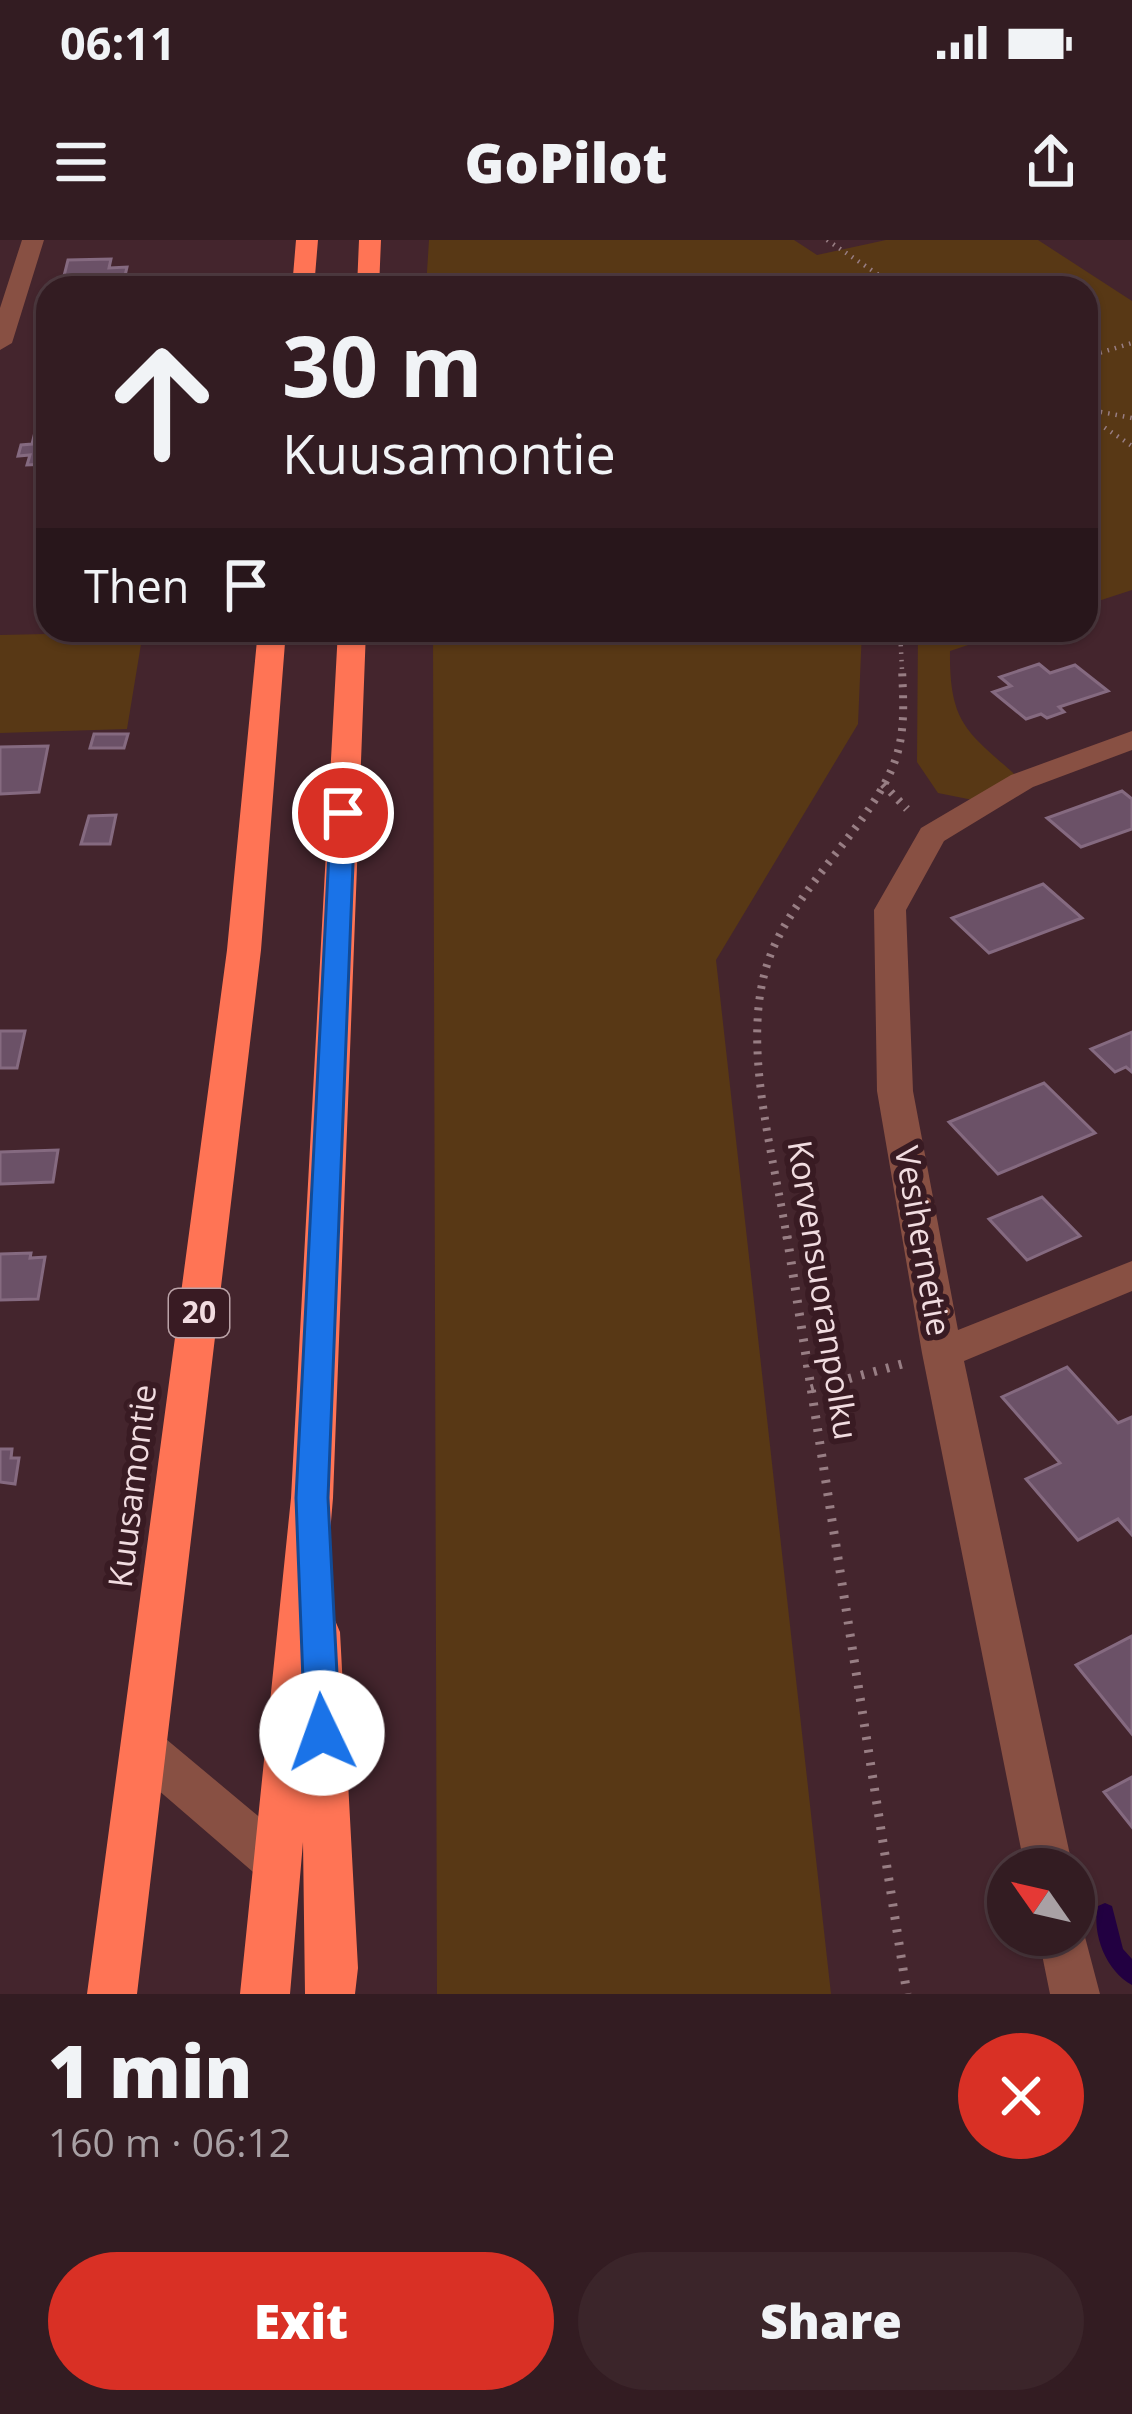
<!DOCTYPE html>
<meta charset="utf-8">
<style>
body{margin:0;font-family:"Open Sans",sans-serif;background:#3b252a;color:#f1f3f6;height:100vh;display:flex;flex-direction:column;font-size:45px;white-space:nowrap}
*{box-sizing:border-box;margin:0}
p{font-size:39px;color:#a9a1a5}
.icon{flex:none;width:66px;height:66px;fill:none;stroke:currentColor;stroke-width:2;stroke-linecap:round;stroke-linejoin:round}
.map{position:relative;height:1754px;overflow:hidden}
.panel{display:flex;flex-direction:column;background:#331c22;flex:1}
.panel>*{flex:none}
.hud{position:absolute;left:36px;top:36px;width:1062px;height:366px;border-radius:36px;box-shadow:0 3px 9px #0004,0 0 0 3px #4e3a40;background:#331c22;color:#f1f3f6;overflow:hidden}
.needle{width:78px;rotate:304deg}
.controls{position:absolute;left:987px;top:1608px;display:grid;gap:24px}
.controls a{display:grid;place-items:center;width:108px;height:108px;border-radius:50%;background:#331c22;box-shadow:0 3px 9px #0004,0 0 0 3px #4e3a40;font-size:60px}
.pin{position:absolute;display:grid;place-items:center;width:102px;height:102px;color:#fff;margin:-51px;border:6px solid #fff;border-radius:50%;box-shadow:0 3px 12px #0007}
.me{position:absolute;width:132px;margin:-66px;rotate:357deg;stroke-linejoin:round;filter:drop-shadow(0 0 9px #0008)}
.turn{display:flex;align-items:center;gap:42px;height:252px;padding:0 48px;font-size:54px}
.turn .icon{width:156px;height:156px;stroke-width:2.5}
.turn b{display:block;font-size:84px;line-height:102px}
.then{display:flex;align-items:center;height:114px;padding:0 48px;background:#0003;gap:24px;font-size:45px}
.round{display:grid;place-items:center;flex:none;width:126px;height:126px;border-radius:63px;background:#3b252a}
.summary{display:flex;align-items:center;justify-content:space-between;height:204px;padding:0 48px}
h1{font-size:72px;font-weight:800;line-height:90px}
.primary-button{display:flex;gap:24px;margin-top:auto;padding:24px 48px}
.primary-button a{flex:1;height:138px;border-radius:72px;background:#d93025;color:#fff;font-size:48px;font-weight:800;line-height:138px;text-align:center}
.primary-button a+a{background:#3b252a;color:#f1f3f6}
.status{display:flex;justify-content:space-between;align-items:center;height:84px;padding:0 60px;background:#331c22;direction:ltr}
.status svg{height:33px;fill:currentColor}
header{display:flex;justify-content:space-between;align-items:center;height:156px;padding:0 48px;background:#331c22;font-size:54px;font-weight:800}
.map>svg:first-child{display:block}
.green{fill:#583815}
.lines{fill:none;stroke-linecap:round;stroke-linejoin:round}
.stream{fill:#220041;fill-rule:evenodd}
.building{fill:#6b5167;stroke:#856a80;stroke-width:3}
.path-far2{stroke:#987e84;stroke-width:4.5;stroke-dasharray:1.5 6;stroke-linecap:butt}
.path-far1{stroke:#987e84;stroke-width:8;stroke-dasharray:3 8;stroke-linecap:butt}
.path{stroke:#987e84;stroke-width:9;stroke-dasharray:3 10;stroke-linecap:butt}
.minor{fill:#885043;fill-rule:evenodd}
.highway{fill:#ff7455;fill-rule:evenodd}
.route{fill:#1a73e8;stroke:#114b97;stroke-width:3}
.labels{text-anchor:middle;stroke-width:12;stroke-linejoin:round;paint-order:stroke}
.shield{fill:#391b23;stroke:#baa2a7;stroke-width:3}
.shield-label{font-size:30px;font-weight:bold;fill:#f1dce0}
.street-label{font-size:33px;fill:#f1dce0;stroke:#391b23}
</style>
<div class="status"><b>06:11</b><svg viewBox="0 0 49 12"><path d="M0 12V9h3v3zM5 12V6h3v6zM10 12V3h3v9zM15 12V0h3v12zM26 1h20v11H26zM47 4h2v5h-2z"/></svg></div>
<header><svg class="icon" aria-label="menu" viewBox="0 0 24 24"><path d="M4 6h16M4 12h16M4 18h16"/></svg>GoPilot<svg class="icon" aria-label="share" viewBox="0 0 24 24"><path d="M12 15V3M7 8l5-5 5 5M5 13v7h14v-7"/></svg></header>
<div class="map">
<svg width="1132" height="1754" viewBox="0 0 1132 1754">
<rect width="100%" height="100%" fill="#44252d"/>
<path class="green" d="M429 0H794L817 15 886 0H1038L1132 61V350L1086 365V48H426Z
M433 390H862L858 484 716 720 831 1754H437Z
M918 390H1013L950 411C949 488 970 493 1022 541L983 562 938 553 917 522Z
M143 392 127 489 0 493V395Z"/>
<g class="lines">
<path class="stream" d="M1105 1663 1112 1666 1123 1709 1132 1719V1745C1107 1732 1091 1694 1098 1666Z"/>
</g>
<path class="building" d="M111 19 109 28 127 27 124 40H107L105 48H61L68 20Z
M48 179V224L27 225 30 215 18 216 21 205 32 204 38 180Z
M1039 424 1050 433 1075 425 1108 451 1059 467 1064 472 1047 478 1041 474 1026 479 993 452 1011 446 1000 437Z
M94 494H128L124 508H90Z
M48 506 39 552 0 554V507Z
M1122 551 1132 559V589L1081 607 1047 578Z
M116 575 110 604H81L89 576Z
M1043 644 1082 678 989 713 952 678Z
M0 791H25L17 828H0Z
M1132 792V832L1126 827 1115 832 1091 809Z
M1044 843 1095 893 998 934 949 882Z
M58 910 53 942 0 944V912Z
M1042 957 1080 996 1027 1020 989 979Z
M31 1013 30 1018 45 1017 38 1059 0 1060V1014Z
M1067 1127 1118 1183 1132 1177V1295L1118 1279 1078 1300 1026 1239 1060 1223 1002 1157Z
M0 1209H12L11 1218H19L15 1244 0 1242Z
M1132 1396V1494L1076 1425Z
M1132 1537V1587L1104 1552Z"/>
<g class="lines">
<path class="path-far2" d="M827 0 898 48
M1086 117 1132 103
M1086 169 1132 178
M1086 175 1132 206
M900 390 902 430"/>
<path class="path-far1" d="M883 544 907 569
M787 999C774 914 739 802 769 719 794 648 874 583 896 518 906 487 903 458 902 427"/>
<path class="path" d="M787 996 907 1754
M811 1149 902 1124"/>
<path class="minor" d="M22 0H44L12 103 0 110V68Z
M1132 491V510L1033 547 944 601 906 670 913 851 958 1090 1132 1021V1051L964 1121 1073 1629H1025L922 1113 877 851 874 670 921 588 1011 535Z
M144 1488 160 1494 294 1606 301 1622 294 1638 277 1644 260 1638 128 1524 121 1509 128 1494Z
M1074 1676 1080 1678 1100 1754H1050L1038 1695H1074Z"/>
<path class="highway" d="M296 0H318L314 48H292Z
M359 0H381L379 48H357Z
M258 390H286L261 710 137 1754H87L227 710Z
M338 390H366L333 1258 323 1375 334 1378 340 1392 358 1728 355 1754H305L303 1602 290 1754H240L291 1258Z"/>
</g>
<path class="route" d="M343 566 355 573 328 1258 340 1493 335 1504 322 1509 310 1504 305 1493 296 1258 331 573Z"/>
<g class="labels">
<rect class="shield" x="169" y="1049" width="60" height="48" rx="9"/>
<g class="shield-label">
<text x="199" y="1083">20</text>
</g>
<g class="street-label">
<text transform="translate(923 1001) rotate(80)" y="12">Vesihernetie</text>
<text transform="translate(823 1050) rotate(81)" y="12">Korvensuoranpolku</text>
<text transform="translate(132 1246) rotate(-83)" y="12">Kuusamontie</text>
</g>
</g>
</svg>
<div class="controls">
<a><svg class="needle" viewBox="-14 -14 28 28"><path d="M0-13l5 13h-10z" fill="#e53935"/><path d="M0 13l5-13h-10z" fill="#a9a1a5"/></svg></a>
</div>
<div class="pin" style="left:343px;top:573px;background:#d93025"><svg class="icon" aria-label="arrive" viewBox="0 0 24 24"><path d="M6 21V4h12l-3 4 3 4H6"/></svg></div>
<svg class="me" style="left:322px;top:1493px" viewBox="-20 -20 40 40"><circle r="19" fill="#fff"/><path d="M0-13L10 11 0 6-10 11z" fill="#1a73e8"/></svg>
<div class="hud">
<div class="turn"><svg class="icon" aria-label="ahead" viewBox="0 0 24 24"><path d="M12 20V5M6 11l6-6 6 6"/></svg><div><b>30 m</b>Kuusamontie</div></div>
<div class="then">Then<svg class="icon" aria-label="arrive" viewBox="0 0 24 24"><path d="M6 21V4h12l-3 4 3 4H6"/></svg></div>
</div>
</div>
<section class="panel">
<div class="summary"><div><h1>1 min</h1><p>160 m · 06:12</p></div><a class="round" style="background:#d93025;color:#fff"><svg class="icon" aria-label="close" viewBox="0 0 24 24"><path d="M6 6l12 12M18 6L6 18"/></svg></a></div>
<div class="primary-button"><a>Exit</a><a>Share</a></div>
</section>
